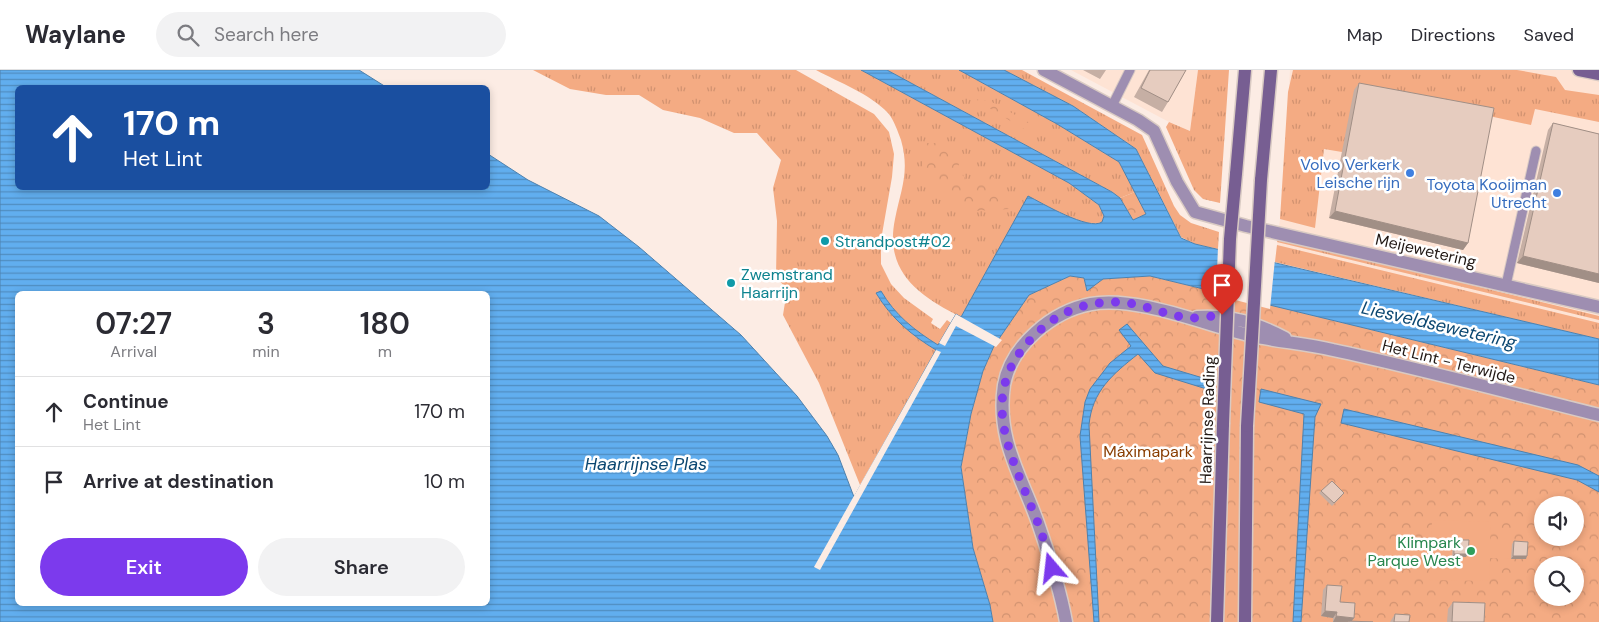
<!DOCTYPE html>
<meta charset="utf-8">
<style>
body{margin:0;font-family:"DM Sans",sans-serif;background:#f2f2f3;color:#2b2b33;height:100vh;display:flex;flex-direction:column;font-size:19px;white-space:nowrap}
*{box-sizing:border-box;margin:0}
p{font-size:16px;color:#7c7c81}
.icon{flex:none;width:28px;height:28px;fill:none;stroke:currentColor;stroke-width:2;stroke-linecap:round;stroke-linejoin:round}
.map{position:relative;flex:1;overflow:hidden}
.drawer{position:absolute;left:15px;top:221px;width:475px;height:315px;display:flex;flex-direction:column;background:#fff;border-radius:8px;box-shadow:0 2px 8px #0003}
.drawer>*{flex:none}
.top-card{position:absolute;left:15px;top:15px;width:475px;height:105px;border-radius:8px;box-shadow:0 2px 8px #0003;background:#1a4fa0;color:#fff;overflow:hidden}
.fabs{position:absolute;left:1534px;top:426px;display:grid;gap:10px}
.fabs a{display:grid;place-items:center;width:50px;height:50px;border-radius:50%;background:#fff;box-shadow:0 2px 8px #0003;font-size:25px}
.pin{position:absolute;display:grid;place-items:center;width:42px;height:42px;color:#fff;margin:-51px -21px;border-radius:50% 50% 50% 0;rotate:-45deg;box-shadow:0 0 5px #0007}
.pin .icon{rotate:45deg}
.me{position:absolute;width:55px;margin:-28px;rotate:343deg;stroke-linejoin:round;filter:drop-shadow(0 0 4px #0008)}
.turn{display:flex;align-items:center;gap:18px;height:105px;padding:0 25px;font-size:22px}
.turn .icon{width:65px;height:65px;stroke-width:2.5}
.turn b{display:block;font-size:35px;line-height:42px}
.eta{display:flex;justify-content:space-evenly;align-items:center;height:85px;text-align:center}
.eta b{font-size:30px;font-weight:600;line-height:35px}
.primary-button{display:flex;gap:10px;margin-top:auto;padding:10px 25px}
.primary-button a{flex:1;height:58px;border-radius:30px;background:#7c3aed;color:#fff;font-size:20px;font-weight:600;line-height:58px;text-align:center}
.primary-button a+a{background:#f2f2f3;color:#2b2b33}
ul{padding:0;list-style:none}
li{display:flex;align-items:center;gap:15px;height:70px;padding:0 25px;border-top:1px solid #e1e1e2}
li div{flex:1}
li b{display:block;font-size:19px}
li em{font-style:normal}
header{display:flex;align-items:center;gap:30px;box-sizing:border-box;height:70px;padding:0 25px;background:#fff;border-bottom:1px solid #e1e1e2}
header strong{font-size:24px}
nav{display:flex;gap:28px;margin-inline-start:auto;font-size:18px}
.search{width:350px;height:45px;background:#f2f2f3;display:flex;align-items:center;gap:12px;box-sizing:border-box;padding:0 18px;border-radius:28px;color:#7c7c81;font-size:19px}
.map>svg:first-child{display:block}
.built{fill:#fee3d4}
.grass{fill:url(#grass-tufts)}
.forest{fill:url(#forest-crowns);fill-rule:evenodd}
.garden{fill:#f4ab83}
.water{fill:url(#water-rules);stroke:#4e81ad;fill-rule:evenodd}
.pier{fill:#fcece4}
.lines{fill:none;stroke-linecap:round;stroke-linejoin:round}
.service-casing{stroke:#d9cac3;stroke-width:11}
.pedestrian-casing{stroke:#d9cac3;stroke-width:15}
.minor-casing{stroke:#d9cac3;stroke-width:15}
.secondary-casing{stroke:#d9cac3;stroke-width:15}
.service{stroke:#9e8eb1;stroke-width:9}
.pedestrian{stroke:#9e8eb1;stroke-width:12}
.minor{stroke:#9e8eb1;stroke-width:12}
.secondary{stroke:#775e92;stroke-width:12}
.secondary-bridge-casing{stroke:#d9cac3;stroke-width:15;stroke-linecap:butt}
.secondary-bridge{stroke:#775e92;stroke-width:12}
.wall{fill:#c6afa4}
.shaded-wall{fill:#a18f86}
.building{fill:#e6ccbf;stroke:#a18f86}
.route{stroke:#7c3aed;stroke-width:9;stroke-dasharray:0 16.2}
.shop-dot{fill:#3f7fe0;stroke:#fff;stroke-width:2}
.culture-dot{fill:#0f9aa8;stroke:#fff;stroke-width:2}
.leisure-dot{fill:#2e9e5b;stroke:#fff;stroke-width:2}
.labels{text-anchor:middle;stroke-width:5;stroke-linejoin:round;paint-order:stroke}
.shop-label{font-size:16px;fill:#366cbe;stroke:#fff;text-anchor:end}
.culture-label{font-size:16px;fill:#0d838f;stroke:#fff;text-anchor:start}
.street-label{font-size:16px;fill:#211814;stroke:#fff}
.park-label{font-size:16px;fill:#893d00;stroke:#fff}
.leisure-label{font-size:16px;fill:#27864d;stroke:#fff;text-anchor:end}
.water-label{font-size:18px;font-style:italic;fill:#0b4771;stroke:#fff}
</style>
<header>
<strong>Waylane</strong>
<div class="search"><svg class="icon" aria-label="search" viewBox="0 0 24 24"><circle cx="10" cy="10" r="6"/><path d="M15 15l6 6"/></svg>Search here</div>
<nav><a>Map</a><a>Directions</a><a>Saved</a></nav>
</header>
<div class="map">
<svg width="1599" height="552" viewBox="0 0 1599 552">
<defs>
<pattern id="grass-tufts" width="24" height="20" patternUnits="userSpaceOnUse" patternTransform="scale(1.25)"><rect width="24" height="20" fill="#f4ab83"/><path d="M3 7l-1-3M5 7V3M7 7l1-3M15 17l-1-3M17 17v-4M19 17l1-3" fill="none" stroke="#d19270"/></pattern>
<pattern id="forest-crowns" width="20" height="18" patternUnits="userSpaceOnUse" patternTransform="scale(1.25)"><rect width="20" height="18" fill="#f4ab83"/><path d="M2 6a3 3 0 1 1 6 0M12 15a3 3 0 1 1 6 0" fill="none" stroke="#d19270"/></pattern>
<pattern id="water-rules" width="6" height="5" patternUnits="userSpaceOnUse" patternTransform="scale(1.25)"><rect width="6" height="5" fill="#61aeef"/><path d="M0 2.5h6" fill="none" stroke="#508dc0"/></pattern>
</defs>
<rect width="100%" height="100%" fill="#fcece4"/>
<path class="built" d="M1071 0H1198L1190 61 1169 52Z
M1290 0H1599V268L1275 192 1284 115Z"/>
<path class="grass" d="M533 0H796L874 44 889 62 894 84 892 107 881 170V194L891 214 904 228 933 249 931 253 940 259 947 250 951 253 938 275C914 260 895 245 881 221L876 223C891 248 911 265 936 280L860 415 819 313 783 245 787 220 776 206 777 151 773 118 781 90 757 63H734L700 48 663 40 639 25H606L570 19Z
M816 0H861L1069 113 1099 135 1104 146 1102 152C1089 161 1042 133 1028 127L961 247C919 226 884 202 895 149 901 119 910 102 901 70 898 62 894 50 888 43 869 23 840 13 816 0Z
M887 0H959L1057 54 1119 92 1135 122 1120 128 1112 122Z
M1004 0H1022L1142 65 1174 136 1180 145 1191 153 1219 162 1218 179 1195 174 1181 167 1136 79 1073 36Z
M1198 0H1229L1220 133 1203 129 1194 120 1166 57 1169 52 1190 61Z
M1293 0H1517L1556 7 1565 20 1599 25V52L1535 39 1531 55 1489 46 1342 82 1324 79 1315 158 1280 149 1288 22Z
M1278 168 1599 246V250L1277 172Z
M1277 175 1599 253V269L1275 192Z"/>
<path class="forest" d="M974 29 990 31 1037 57 1034 65Z
M926 73H943L960 86 958 101 974 116 992 104 1009 139 976 141 954 130 922 99Z
M1135 122 1146 144 1133 150 1120 128Z
M1070 206 1084 208 1087 220 1103 209 1150 206 1599 315V552H993L990 535 973 478 961 397 971 344 983 301 994 276 1029 225ZM1542 435H1575V468H1542ZM1542 495H1575V528H1542Z"/>
<path class="garden" d="M1432 450 1491 452 1490 474H1512L1511 489 1490 488 1489 511 1429 510Z"/>
<path class="water" d="M0 0H359L386 17 18 18V118H488V84L528 110 599 146 639 177 741 265 797 326 827 366 838 385 854 427 936 280C911 265 891 248 876 223L881 221C895 245 914 260 938 275L956 244 961 247 1028 126C1042 133 1089 161 1102 152L1104 146 1099 135 1069 113 861 0H887L1112 122 1120 128 1133 150 1146 144 1119 92 1057 54 959 0H1004L1073 36 1136 79 1181 168 1195 174 1599 269V315L1150 206 1103 209 1087 221 1084 208 1070 206 1029 225 994 276 983 301 971 344 961 397 973 478 990 535 993 552H0ZM18 224H488V534H18Z
M1127 254 1163 296 1213 311V321L1155 303 1138 284C1113 304 1092 321 1089 355L1099 552H1094L1080 366 1085 332 1090 319 1110 293 1131 276 1119 260Z
M1261 319 1321 334 1315 347 1301 552H1293L1304 344 1259 332Z
M1344 339 1578 395 1599 406V422L1577 410 1341 353Z"/>
<path class="pier" d="M1218 177 1275 189 1270 239 1216 225Z
M956 244 961 247 1002 270 996 277 956 256 945 276 939 273Z
M936 280 941 282 820 500 814 497Z"/>
<g class="lines">
<g class="service-casing">
<path id="service" d="M1112 36 1130 0
M1506 215 1536 81"/>
</g>
<g class="pedestrian-casing">
<path id="pedestrian" d="M1197 247C1231 245 1254 252 1285 268
M1066 552C1060 518 1049 485 1038 453 1021 405 996 369 1004 315 1011 275 1053 241 1091 234 1138 225 1210 257 1257 267 1282 272 1308 274 1333 280 1422 299 1510 323 1599 345"/>
</g>
<g class="minor-casing">
<path id="minor" d="M1044 0 1138 50 1154 61 1177 112 1195 142 1246 156 1599 237"/>
</g>
<g class="secondary-casing">
<path id="secondary" d="M1579 0 1599 4
M1236 104 1245 0
M1261 110 1271 0
M1217 552 1223 354
M1245 552 1247 356"/>
</g>
<use href="#service" class="service"/>
<use href="#pedestrian" class="pedestrian"/>
<use href="#minor" class="minor"/>
<use href="#secondary" class="secondary"/>
<g class="secondary-bridge-casing">
<path id="secondary-bridge" d="M1223 354 1230 169 1236 104
M1247 356 1261 110"/>
</g>
<use href="#secondary-bridge" class="secondary-bridge"/>
</g>
<path class="wall" d="M1083 0H1106L1100 9Z
M1149 0H1186L1168 32 1162 42 1134 27Z
M1359 13 1468 173 1463 180 1329 148 1354 20Z
M1553 53 1599 64V213L1517 193 1548 60Z
M1321 421 1342 426 1332 436 1319 423Z
M1454 470 1466 487H1452L1453 472Z
M1514 471 1526 489H1511L1512 474Z
M1327 515 1354 548 1352 551 1373 552H1333V548L1321 546 1323 520Z
M1453 532 1484 552H1447L1448 539Z
M1395 544 1409 552H1390Z"/>
<path class="shaded-wall" d="M1335 141 1468 173 1463 180 1329 148Z
M1523 186 1599 204V213L1517 193Z
M1454 484H1468L1466 487H1452Z
M1513 486H1527L1526 489H1511Z
M1325 541 1337 542 1333 548 1321 546Z
M1336 546 1354 548 1351 552 1349 551 1348 552H1333Z"/>
<path class="building" d="M1150 0H1186L1168 32 1141 18Z
M1359 13 1494 38 1468 173 1335 141Z
M1553 53 1599 64V204L1523 186Z
M1332 411 1344 423 1334 433 1321 421Z
M1454 470H1469L1468 484H1454Z
M1514 471 1528 472 1527 486H1513Z
M1327 515 1342 516 1340 532 1355 533 1354 548 1336 546 1337 542 1325 541Z
M1453 532 1485 533 1484 552H1452Z
M1395 544 1410 545 1409 552H1394Z
M1349 551 1373 552H1349Z"/>
<g class="lines">
<path class="route" d="M1052 498C1046 477 1040 456 1031 436 1006 374 979 320 1035 265 1057 243 1081 233 1113 232 1139 231 1165 246 1191 248 1201 248 1212 246 1222 245"/>
</g>
<g class="shop-dot">
<circle cx="1410" cy="103" r="5"/>
<circle cx="1557" cy="123" r="5"/>
</g>
<g class="culture-dot">
<circle cx="825" cy="171" r="5"/>
<circle cx="731" cy="213" r="5"/>
</g>
<circle class="leisure-dot" cx="1471" cy="481" r="5"/>
<g class="labels">
<g class="shop-label">
<text x="1400" y="100">Volvo Verkerk<tspan x="1400" dy="18">Leische rijn</tspan></text>
<text x="1547" y="120">Toyota Kooijman<tspan x="1547" dy="18">Utrecht</tspan></text>
</g>
<g class="culture-label">
<text x="835" y="177">Strandpost#02</text>
<text x="741" y="210">Zwemstrand<tspan x="741" dy="18">Haarrijn</tspan></text>
</g>
<g class="street-label">
<text transform="translate(1426 180) rotate(13)" y="6">Meijewetering</text>
<text transform="translate(1449 291) rotate(14)" y="6">Het Lint - Terwijde</text>
<text transform="translate(1207 350) rotate(-88)" y="6">Haarrijnse Rading</text>
</g>
<g class="park-label">
<text x="1148" y="387">Máximapark</text>
</g>
<g class="leisure-label">
<text x="1461" y="478">Klimpark<tspan x="1461" dy="18">Parque West</tspan></text>
</g>
<g class="water-label">
<text transform="translate(1439 255) rotate(13)" y="6">Liesveldsewetering</text>
<text x="646" y="400">Haarrijnse Plas</text>
</g>
</g>
</svg>
<div class="fabs">
<a><svg class="icon" aria-label="sound" viewBox="0 0 24 24"><path d="M4 9h4l5-4v14l-5-4H4zM17 9q2 3 0 6"/></svg></a>
<a><svg class="icon" aria-label="search" viewBox="0 0 24 24"><circle cx="10" cy="10" r="6"/><path d="M15 15l6 6"/></svg></a>
</div>
<div class="pin" style="left:1222px;top:245px;background:#d93025"><svg class="icon" aria-label="arrive" viewBox="0 0 24 24"><path d="M6 21V4h12l-3 4 3 4H6"/></svg></div>
<svg class="me" style="left:1052px;top:498px" viewBox="-20 -20 40 40"><path d="M0-17L14 15 0 8-14 15z" fill="#7c3aed" stroke="#fff" stroke-width="4"/></svg>
<div class="top-card">
<div class="turn"><svg class="icon" aria-label="ahead" viewBox="0 0 24 24"><path d="M12 20V5M6 11l6-6 6 6"/></svg><div><b>170 m</b>Het Lint</div></div>
</div>
<section class="drawer">
<div class="eta">
<div><b>07:27</b><p>Arrival</p></div>
<div><b>3</b><p>min</p></div>
<div><b>180</b><p>m</p></div>
</div>
<ul>
<li><svg class="icon" aria-label="ahead" viewBox="0 0 24 24"><path d="M12 20V5M6 11l6-6 6 6"/></svg><div><b>Continue</b><p>Het Lint</p></div><em>170 m</em></li>
<li><svg class="icon" aria-label="arrive" viewBox="0 0 24 24"><path d="M6 21V4h12l-3 4 3 4H6"/></svg><div><b>Arrive at destination</b></div><em>10 m</em></li>
</ul>
<div class="primary-button"><a>Exit</a><a>Share</a></div>
</section>
</div>
